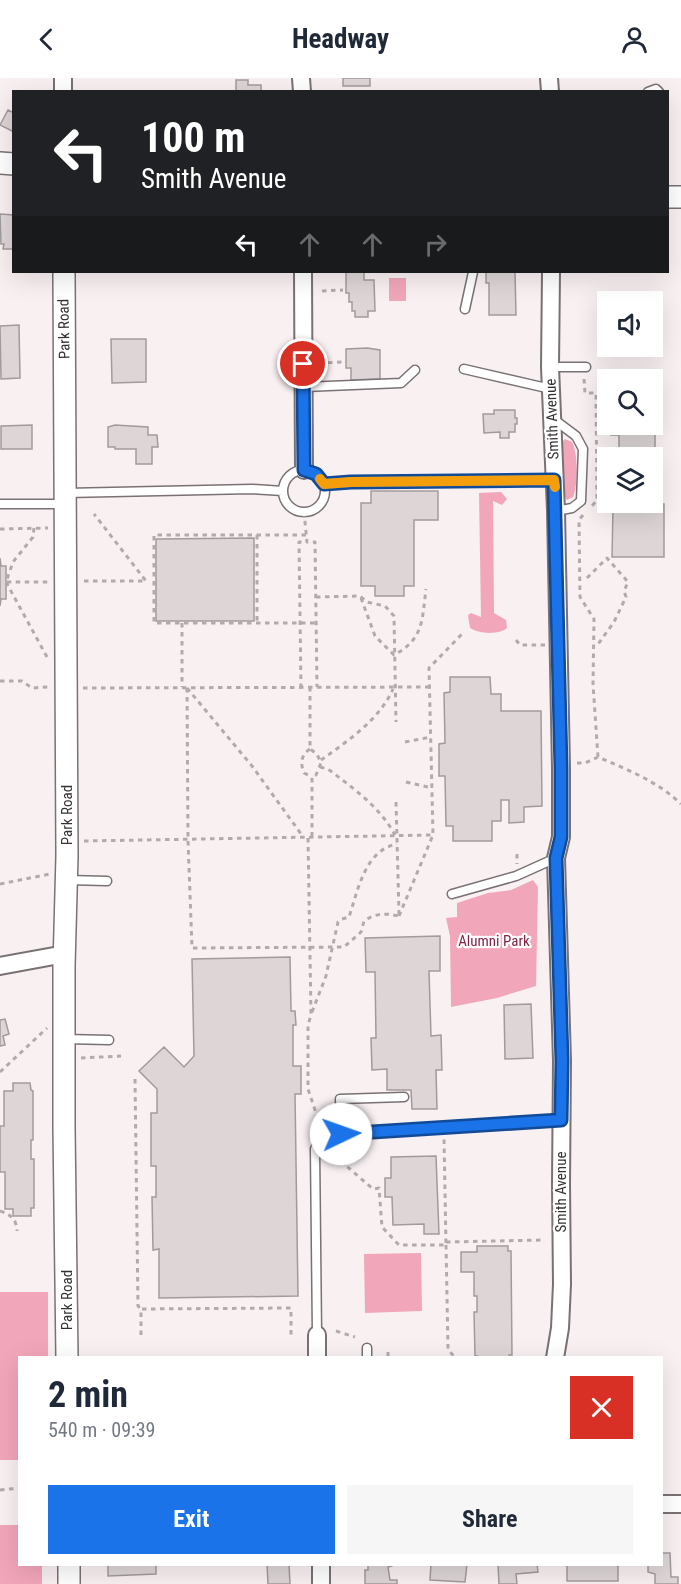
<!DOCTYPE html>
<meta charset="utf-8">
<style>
body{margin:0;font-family:"Roboto Condensed",sans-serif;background:#f6f6f7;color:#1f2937;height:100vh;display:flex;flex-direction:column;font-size:22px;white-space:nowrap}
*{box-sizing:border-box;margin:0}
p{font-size:20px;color:#747a83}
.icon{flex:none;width:33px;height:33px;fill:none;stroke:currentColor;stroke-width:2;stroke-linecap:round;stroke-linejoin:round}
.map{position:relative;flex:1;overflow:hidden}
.sheet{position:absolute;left:18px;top:1278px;width:645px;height:210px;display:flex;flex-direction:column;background:#fff;border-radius:0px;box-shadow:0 6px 24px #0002}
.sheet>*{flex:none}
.hud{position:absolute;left:12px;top:12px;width:657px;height:183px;border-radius:0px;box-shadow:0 6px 24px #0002;background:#202124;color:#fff;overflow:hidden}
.buttons{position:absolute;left:597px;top:213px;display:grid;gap:12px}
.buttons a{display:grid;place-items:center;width:66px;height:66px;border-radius:0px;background:#fff;box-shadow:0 6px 24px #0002;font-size:30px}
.pin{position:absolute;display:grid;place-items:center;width:51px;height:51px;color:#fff;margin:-26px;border:3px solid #fff;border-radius:50%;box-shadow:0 2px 6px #0007}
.me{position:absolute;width:66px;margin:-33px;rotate:87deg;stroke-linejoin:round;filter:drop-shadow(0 0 4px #0008)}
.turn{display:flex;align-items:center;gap:21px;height:126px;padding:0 30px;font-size:27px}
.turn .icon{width:78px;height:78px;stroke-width:2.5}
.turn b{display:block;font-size:42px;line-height:51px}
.lanes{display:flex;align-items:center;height:57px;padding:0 30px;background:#0003;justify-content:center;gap:30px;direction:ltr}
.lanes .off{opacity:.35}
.round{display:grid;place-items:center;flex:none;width:63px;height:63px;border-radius:0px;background:#f6f6f7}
.overview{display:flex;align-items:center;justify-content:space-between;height:102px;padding:0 30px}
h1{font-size:36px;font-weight:700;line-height:45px}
.primary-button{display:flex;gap:12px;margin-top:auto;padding:12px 30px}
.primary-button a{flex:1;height:69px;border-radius:0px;background:#1a73e8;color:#fff;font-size:24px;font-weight:700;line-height:69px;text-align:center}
.primary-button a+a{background:#f6f6f7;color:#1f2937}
header{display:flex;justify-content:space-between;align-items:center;height:78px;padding:0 30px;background:#fff;font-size:27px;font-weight:700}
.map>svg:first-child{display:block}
.green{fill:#f2a6b9}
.building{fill:#ddd5d6;stroke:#a29a9c;stroke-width:1.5}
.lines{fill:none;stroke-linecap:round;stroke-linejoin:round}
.service-casing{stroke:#797173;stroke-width:11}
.minor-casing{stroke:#797173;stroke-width:20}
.tertiary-casing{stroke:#797173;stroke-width:24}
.path{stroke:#b2abad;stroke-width:3;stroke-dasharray:4.5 4.5;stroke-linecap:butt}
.service{stroke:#fff;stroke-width:8}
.minor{stroke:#fff;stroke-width:16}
.tertiary{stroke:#fff;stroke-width:21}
.route-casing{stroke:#114b97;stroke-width:15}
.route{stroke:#1a73e8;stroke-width:10}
.slow{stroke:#f59e0b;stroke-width:10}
.labels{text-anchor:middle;stroke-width:4.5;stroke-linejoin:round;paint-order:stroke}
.street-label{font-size:15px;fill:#353233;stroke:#fff}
.park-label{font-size:15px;fill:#812445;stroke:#fff}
</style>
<header><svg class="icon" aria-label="back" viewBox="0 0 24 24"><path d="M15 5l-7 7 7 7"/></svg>Headway<svg class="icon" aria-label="person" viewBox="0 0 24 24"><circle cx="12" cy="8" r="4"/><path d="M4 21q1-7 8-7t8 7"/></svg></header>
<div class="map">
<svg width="681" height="1506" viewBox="0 0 681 1506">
<rect width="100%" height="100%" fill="#f9f0f2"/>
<path class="green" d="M389 200H406V223H389Z
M565 361 572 364C578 374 578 408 573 419L567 422 563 417V363Z
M501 414 507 421 502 427 493 423 494 535 506 542 507 550C499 557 479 556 470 550L468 537 471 535 481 539 479 415Z
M533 802 538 809 536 908 497 920 451 929 450 858 446 840 457 839V825L488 815 511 812Z
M421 1175 422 1233 365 1235 364 1176Z
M0 1214H48V1279L20 1280 19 1382H0Z
M0 1447H19L20 1486 42 1487V1506H0Z"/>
<path class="building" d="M343 0H370V8H343Z
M236 2H248V7H261V14H236Z
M8 32 14 35V54L0 47Z
M0 136 14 137V171H3L4 166H1Z
M346 194H364V202H374L375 233H368V239H355V233H352V224H349V215H346Z
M486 194H515L516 237H489V205H486Z
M19 247 20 300 1 301 0 248Z
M111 261H146V304L112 305Z
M367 270 380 272V301L351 302V290H346V271Z
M494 332H515V340H517V346H515V354H509V360H500V354L484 355 483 336H494Z
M652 332H655V426H664V479H612L613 430H606V398L608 424H652V380H610L619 378V357H611V346H652Z
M32 347V371H1V348Z
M115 347 148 349V357H157L158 369H152V386H136V371H115V369H108V349Z
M371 413H438V442H414V508H404V518H375V508H361V425H371Z
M254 460V543H156V461Z
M0 480 1 488H6V521H1L0 528Z
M450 599H490L491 616H501V633H541L542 728 524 729V744L509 745V722H501V743H492V763H453V748H446L445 698H439V666L445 665 444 615 450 614Z
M440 858V893H429L431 958 441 957 442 992H436L437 1031H412L411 1012H387V991L372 992 371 960H376L375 894H366L365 860Z
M290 879 291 933H295L296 947H293V988H301V1016H295L298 1218 159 1220V1171L153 1172 152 1119H156V1088H151V1035H157V1011L139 993 164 969 184 989 194 978 192 881Z
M531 926 533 980 505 981 504 927Z
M5 941 9 956 3 958 5 967 0 968V942Z
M13 1005H30L31 1012 33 1013V1062H31V1081H34V1130H31V1138H13V1131H5V1094H0V1048H4V1013H13Z
M436 1078 439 1156H424V1146L393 1147 392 1119H385V1100H391V1079Z
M477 1168H508V1173H511L512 1277H509V1280H478V1278H475L474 1234H477V1218H474V1194H461V1174H477Z
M662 1475H670L671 1499H678V1506H655V1496L648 1494V1486H662Z
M108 1486H156V1496L108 1498Z
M267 1486H289L290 1506H268Z
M368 1486H392V1488L388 1489 390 1502H397V1506H365V1492H368Z
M431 1486H467L465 1504 430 1502Z
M498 1486H537L538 1494 516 1496 517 1506H499Z
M567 1486H618V1503H567Z"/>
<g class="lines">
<g class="service-casing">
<path id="service" d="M648 14 656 11 659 14
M465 231 473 194
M550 289H586
M464 291 551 311
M304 309 401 305 415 292
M552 340 576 358 583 371 581 423 572 430 556 433
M283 413a21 21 0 1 1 42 0a21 21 0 1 1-42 0Z
M324 407 351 403 554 402
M66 415 252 411 283 413
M0 426H66
M67 802 107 803
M452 816 516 798 556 780
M65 961 109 962
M341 1056 340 1021 404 1019
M317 1257 315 1071 320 1062 330 1056 561 1042
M367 1270V1280"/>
</g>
<g class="minor-casing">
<path id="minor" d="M301 0 302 14
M549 0 550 14
M63 14V0
M303 194 304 392
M551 194 550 289 556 433 561 690V759L556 780 562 983 561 1106 562 1206 560 1250 555 1280
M0 888 65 876
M317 1257V1280
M662 1426H681
M321 1486V1506"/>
</g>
<g class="tertiary-casing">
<path id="tertiary" d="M0 85 14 86
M668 119H681
M64 194 67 778 64 888V1049L67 1280
M69 1486V1506"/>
</g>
<path class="path" d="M322 213 343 212
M319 285 343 284
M584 301 585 315H596L597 422 592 428
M304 434 307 464H315L317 609
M583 437 579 442 580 519 594 541 593 606 598 679
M34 450 33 459 13 484 6 504H49
M0 451 48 450
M257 457V545
M306 457H154V545H316
M587 500 607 480 628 504 624 513 626 519 614 544 596 569
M84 503H146L94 436
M6 504 47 579
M316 519 360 518 367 524 385 528 394 538 396 644
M361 520 375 558 394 577C424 561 422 542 426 511
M182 545V609
M516 562 520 567H545
M0 603H22L32 610 48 609
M310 609V671L317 676 321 685 316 697 312 699V760
M83 610 429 609
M187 610 188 762 192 870 344 869 361 854 364 843C376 835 385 835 399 838
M187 610 252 688 304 760
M301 610 299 464H307
M405 664 431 659
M310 671C301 677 300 685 304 695L312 699
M321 682C348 663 380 641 393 611
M577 685H585L598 679C628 692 657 703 681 726
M320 689 328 691C353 710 380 729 395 757
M406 704 432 710
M396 724 399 836
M308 760 311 937 308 947V1011L321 1050
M84 763 433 757
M517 776V786
M0 806 50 796
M399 838 433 757 429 590 463 555
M312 934 326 898 338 844 342 841 349 839C358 812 365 772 397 766
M81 980 121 978
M0 994 47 950
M135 1001 138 1228 141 1231
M328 1070 336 1079 373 1111 379 1110 382 1149 399 1167H446L444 1059
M0 1133C11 1137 16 1140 17 1153
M446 1164 543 1162
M446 1167 448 1271 455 1280
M336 1253 355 1259
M141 1257V1231L291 1230V1257
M388 1274V1280
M0 1412 20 1410"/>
<use href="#service" class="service"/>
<use href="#minor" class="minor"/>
<use href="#tertiary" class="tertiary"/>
</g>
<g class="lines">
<g class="route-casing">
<path id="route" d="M303 286 304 392 316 396 324 406 351 404 554 402 561 690V759L556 780 562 983 561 1042 341 1056"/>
</g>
<use href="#route" class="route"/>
<path class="slow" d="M320 401 324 406 351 404 554 402 555 409"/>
</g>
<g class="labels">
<g class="street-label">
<text transform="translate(64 251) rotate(-91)" y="5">Park Road</text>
<text transform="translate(552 341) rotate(-92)" y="5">Smith Avenue</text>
<text transform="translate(67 737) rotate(-90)" y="5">Park Road</text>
<text transform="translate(561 1114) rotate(-90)" y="5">Smith Avenue</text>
<text transform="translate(67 1222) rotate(-90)" y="5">Park Road</text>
</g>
<g class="park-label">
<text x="494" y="868">Alumni Park</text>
</g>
</g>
</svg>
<div class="buttons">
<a><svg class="icon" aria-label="sound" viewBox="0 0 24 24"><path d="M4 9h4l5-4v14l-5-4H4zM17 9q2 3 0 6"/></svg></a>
<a><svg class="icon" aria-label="search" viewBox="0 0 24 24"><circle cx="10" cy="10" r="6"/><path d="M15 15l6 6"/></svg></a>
<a><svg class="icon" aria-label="layers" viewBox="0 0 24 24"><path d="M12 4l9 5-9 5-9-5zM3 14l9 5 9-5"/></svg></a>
</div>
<div class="pin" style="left:303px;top:286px;background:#d93025"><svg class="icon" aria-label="arrive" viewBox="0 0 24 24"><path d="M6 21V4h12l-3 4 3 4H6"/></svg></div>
<svg class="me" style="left:341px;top:1056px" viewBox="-20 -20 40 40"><circle r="19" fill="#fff"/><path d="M0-13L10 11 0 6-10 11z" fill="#1a73e8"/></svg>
<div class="hud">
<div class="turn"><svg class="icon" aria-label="left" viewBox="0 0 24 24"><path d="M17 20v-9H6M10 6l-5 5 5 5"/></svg><div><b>100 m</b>Smith Avenue</div></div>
<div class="lanes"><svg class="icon" aria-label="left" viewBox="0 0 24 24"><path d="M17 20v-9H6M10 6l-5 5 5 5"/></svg><svg class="icon off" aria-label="ahead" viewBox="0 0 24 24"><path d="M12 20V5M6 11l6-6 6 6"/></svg><svg class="icon off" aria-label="ahead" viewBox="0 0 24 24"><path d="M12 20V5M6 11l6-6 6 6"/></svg><svg class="icon off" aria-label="right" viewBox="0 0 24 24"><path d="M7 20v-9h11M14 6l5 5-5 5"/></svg></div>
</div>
<section class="sheet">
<div class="overview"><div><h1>2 min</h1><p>540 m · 09:39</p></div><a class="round" style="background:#d93025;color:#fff"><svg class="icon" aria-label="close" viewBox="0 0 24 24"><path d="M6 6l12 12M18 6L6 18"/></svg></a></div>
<div class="primary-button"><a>Exit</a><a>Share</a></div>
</section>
</div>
